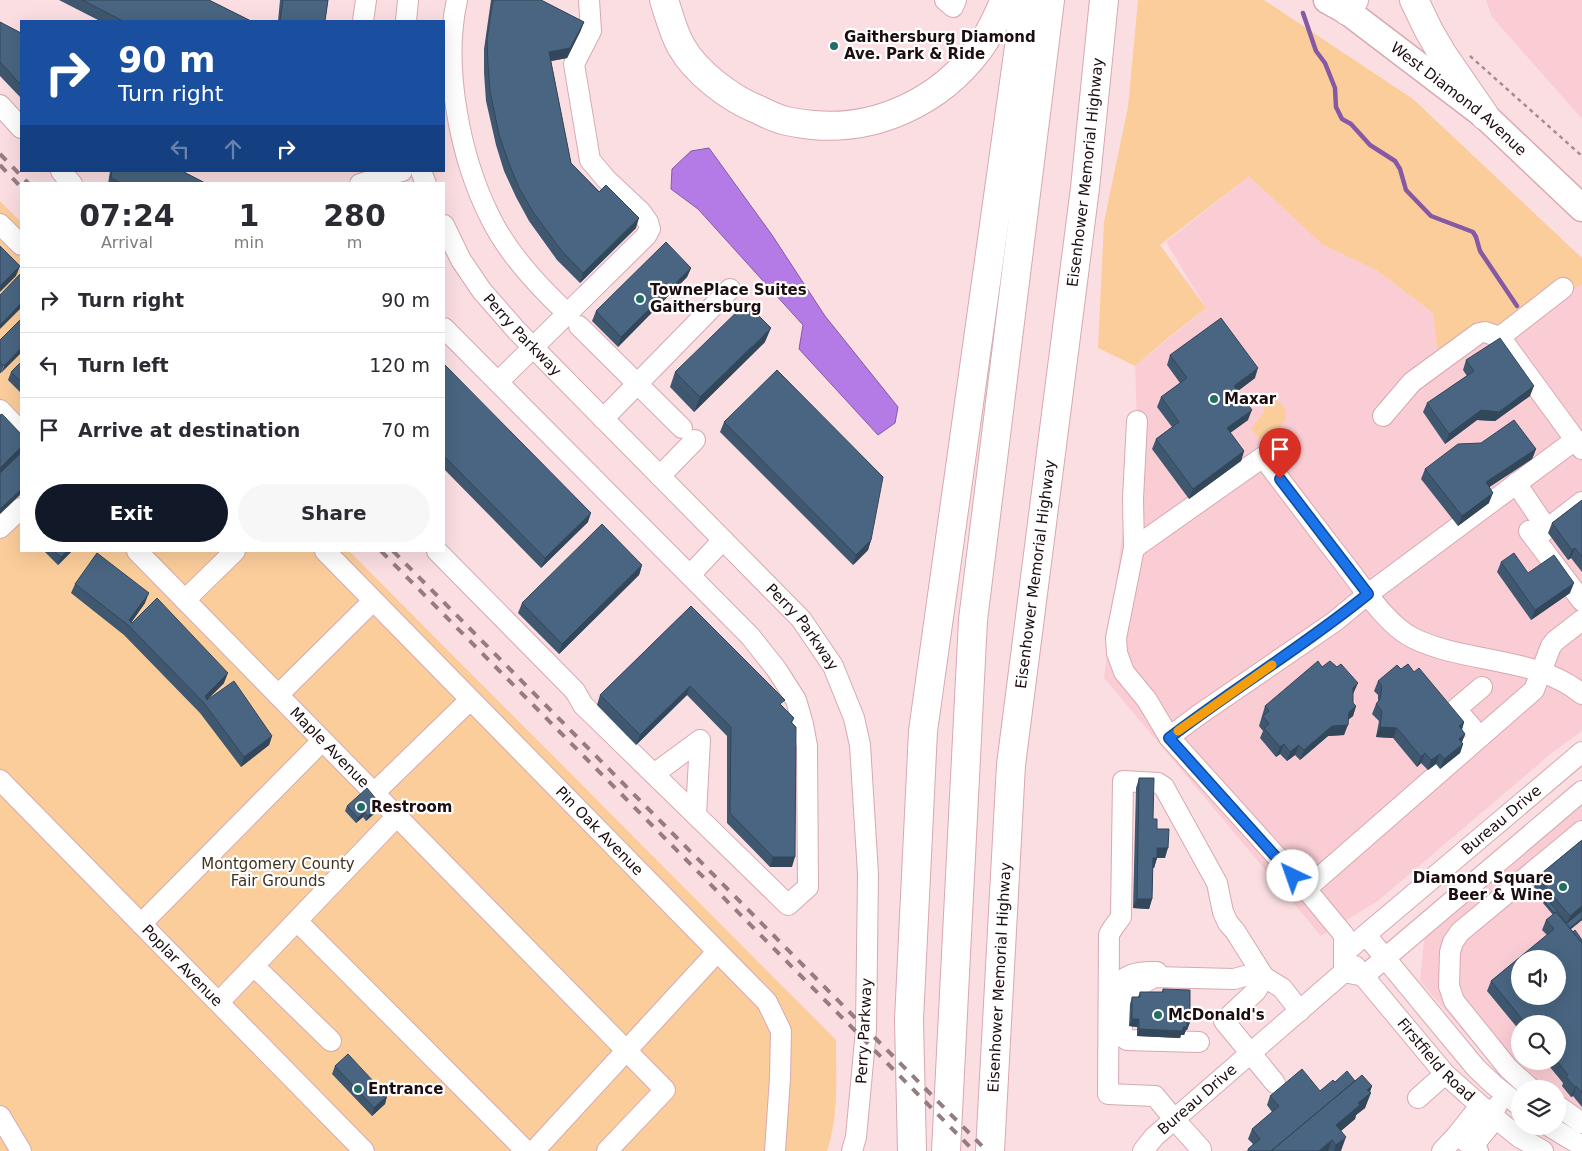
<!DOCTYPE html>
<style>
body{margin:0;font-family:"DejaVu Sans",sans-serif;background:#f7f7f7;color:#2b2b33;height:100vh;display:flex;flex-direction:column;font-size:19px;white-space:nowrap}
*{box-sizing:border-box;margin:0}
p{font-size:16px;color:#7c7c81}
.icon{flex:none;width:28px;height:28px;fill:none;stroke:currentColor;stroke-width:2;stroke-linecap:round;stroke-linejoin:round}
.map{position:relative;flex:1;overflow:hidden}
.sheet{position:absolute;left:20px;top:182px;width:425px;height:370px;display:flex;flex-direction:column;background:#fff;border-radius:0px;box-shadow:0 5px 20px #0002}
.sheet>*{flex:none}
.guide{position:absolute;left:20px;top:20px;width:425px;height:152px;border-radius:0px;box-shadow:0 5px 20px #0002;background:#1a4fa0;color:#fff;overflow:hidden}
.fabs{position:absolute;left:1511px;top:950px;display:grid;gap:10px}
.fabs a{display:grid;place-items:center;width:55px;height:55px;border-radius:50%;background:#fff;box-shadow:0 5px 20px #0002;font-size:25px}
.pin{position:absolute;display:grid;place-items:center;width:42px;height:42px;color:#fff;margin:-51px -21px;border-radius:50% 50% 50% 0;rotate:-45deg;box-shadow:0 0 5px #0007}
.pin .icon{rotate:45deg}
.me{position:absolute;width:55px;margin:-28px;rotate:318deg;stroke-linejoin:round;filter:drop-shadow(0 0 4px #0008)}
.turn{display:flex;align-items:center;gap:18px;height:105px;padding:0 15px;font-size:22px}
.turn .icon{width:65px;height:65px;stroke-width:2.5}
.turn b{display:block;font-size:35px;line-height:42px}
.lanes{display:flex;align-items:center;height:48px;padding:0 15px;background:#0003;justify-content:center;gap:25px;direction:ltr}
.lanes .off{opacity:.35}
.eta{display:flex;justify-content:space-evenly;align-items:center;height:85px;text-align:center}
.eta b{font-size:30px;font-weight:800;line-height:35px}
.action{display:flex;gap:10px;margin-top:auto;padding:10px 15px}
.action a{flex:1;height:58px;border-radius:30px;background:#111827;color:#fff;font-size:20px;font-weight:800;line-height:58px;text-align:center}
.action a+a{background:#f7f7f7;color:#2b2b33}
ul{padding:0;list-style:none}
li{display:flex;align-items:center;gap:15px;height:65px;padding:0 15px;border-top:1px solid #e1e1e2}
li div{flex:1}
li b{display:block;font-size:19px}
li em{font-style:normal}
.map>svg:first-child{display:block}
.built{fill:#facdd4;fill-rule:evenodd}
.green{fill:#fbcd9b}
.water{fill:#b47ae5;stroke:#8659a5}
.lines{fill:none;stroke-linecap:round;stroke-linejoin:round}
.stream{stroke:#8659a5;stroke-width:4.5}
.minor-casing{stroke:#d7a9b0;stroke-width:22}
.major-casing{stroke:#d7a9b0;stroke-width:29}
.highway-casing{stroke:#d7a9b0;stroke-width:30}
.path{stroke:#a48c90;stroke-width:2.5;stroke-dasharray:4 4;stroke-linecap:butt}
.minor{stroke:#fff;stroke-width:20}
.major{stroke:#fff;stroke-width:26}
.highway{stroke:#fff;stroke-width:28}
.rail{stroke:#947d81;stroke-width:4;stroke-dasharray:9 9;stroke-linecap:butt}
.wall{fill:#3f576f}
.shaded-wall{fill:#33475a}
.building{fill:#496581;stroke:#33475a;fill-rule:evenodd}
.route-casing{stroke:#114b97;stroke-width:12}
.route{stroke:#1a73e8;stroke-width:9}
.slow{stroke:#f59e0b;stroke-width:9}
.poi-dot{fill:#236d67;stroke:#fff;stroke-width:2}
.labels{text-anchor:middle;stroke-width:4.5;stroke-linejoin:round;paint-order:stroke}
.poi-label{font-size:15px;font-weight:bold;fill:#1c0d10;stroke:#fff;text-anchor:start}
.street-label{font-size:15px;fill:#1c0d10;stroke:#fff}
.park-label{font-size:15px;fill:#42311f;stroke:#fff}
</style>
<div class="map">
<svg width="1582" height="1151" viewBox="0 0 1582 1151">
<rect width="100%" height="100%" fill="#fbdee2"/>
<path class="built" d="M1486 0H1582V119L1492 17Z
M1249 176 1281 202 1323 245 1376 270 1433 313 1437 348 1582 280V731L1553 752 1379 900 1321 936 1104 678 1137 421 1135 366 1206 308 1166 242Z
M1582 801V1133L1558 1117V1089L1520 1090 1494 1067 1420 981 1425 932ZM1520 959H1558V996H1520ZM1520 1024H1558V1061H1520Z"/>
<path class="green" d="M1138 0H1264L1413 99 1582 258V284L1458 354 1437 348 1433 313 1376 270 1323 245 1249 176 1160 245 1206 308 1169 337 1135 366 1098 348 1104 222 1128 107Z
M0 201 21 222V551H349L836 1040C836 1076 839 1116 827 1151H0Z
M1272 395 1284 407 1286 418 1280 427 1260 439 1251 429 1264 412 1261 398Z"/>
<path class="water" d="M709 148 772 235 825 316 898 407 895 423 878 435 799 349 803 325 698 209 671 189 672 169 691 151Z"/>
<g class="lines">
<path class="stream" d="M1303 13 1316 51 1325 63 1335 88 1336 107 1342 119 1351 124 1370 145 1395 161 1400 169 1406 190 1431 216 1473 232 1476 237 1480 251 1517 306"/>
<g class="minor-casing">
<g id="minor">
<path d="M457 0C442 67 460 158 491 219 509 255 538 286 567 313"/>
<path d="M945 0 953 7 956 0"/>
<path d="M363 21 366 0"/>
<path d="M406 21 408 0"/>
<path d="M0 105 21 128"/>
<path d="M61 171 72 184"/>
<path d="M421 171 426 184"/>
<path d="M360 184 402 171"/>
<path d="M0 224 21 245"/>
<path id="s1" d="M444 225 461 260 482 291 517 331 801 619 833 666 854 718 860 745 868 874 866 1030 856 1137 852 1151"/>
<path d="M1563 288 1500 337 1582 449"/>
<path d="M579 326 682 428"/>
<path d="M498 382 646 236 650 229 648 222 641 212 606 179 590 160 574 64 591 31 589 0"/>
<path d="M0 410 21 432"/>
<path d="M1383 416 1412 382 1479 333 1485 332 1500 337"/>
<path d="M603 419 730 289"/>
<path d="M660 476 695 440"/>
<path d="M1516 483 1547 529"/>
<path d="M0 528 21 508"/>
<path d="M1529 531 1582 601"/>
<path d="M1535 538 1582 502"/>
<path d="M1134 548 1133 499 1137 421"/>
<path id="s2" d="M137 551 665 1090 607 1151"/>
<path id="s3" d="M325 551 767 1002 781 1031 780 1078 775 1151"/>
<path d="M437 551 575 691 583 705 788 905 808 887 807 746 803 724 796 700 777 670 750 636 444 328"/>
<path d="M690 575 723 540"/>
<path d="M185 600 235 551"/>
<path d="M278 695 373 601"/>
<path d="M1169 737 1200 714 1334 622 1368 594 1575 440"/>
<path d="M1480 737 1456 709 1482 687"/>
<path d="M654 774 700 740 696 815"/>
<path id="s4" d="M0 780 364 1151"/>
<path d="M374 793 470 700"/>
<path d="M1306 889 1534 690 1551 646 1555 641 1582 620"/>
<path d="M297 921 526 1151"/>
<path d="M141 924 322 741"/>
<path d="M1366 935 1476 1068 1494 1085 1520 1106"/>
<path id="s5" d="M1344 953 1582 752"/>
<path d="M254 966 331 1041"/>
<path id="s6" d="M1355 966 1445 1074 1490 1114 1519 1137 1543 1151"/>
<path d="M1344 972 1364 976 1582 791"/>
<path d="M1109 992C1125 975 1134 971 1157 972"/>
<path d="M219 1002 397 816"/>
<path d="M1199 1042 1127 1040 1124 1038 1122 1033V999L1135 988 1154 977 1234 979 1245 976"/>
<path d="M1275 1083 1224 1021 1256 991 1264 977 1282 988 1300 1011"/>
<path d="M1531 1089 1508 1068 1454 1001 1449 986 1450 952 1453 942 1460 932 1582 831"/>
<path d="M1418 1098 1445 1074"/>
<path d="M1558 1106 1582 1123"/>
<path d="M0 1116 21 1151"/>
<path d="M1549 1126 1582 1146"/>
<path d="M1457 1135 1476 1111 1490 1114"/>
<path d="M1472 1147 1491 1124 1490 1114 1497 1106"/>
<path d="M1201 1149 1174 1119 1155 1096 1108 1094 1109 935C1112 928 1117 923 1121 917L1123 781 1158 783 1164 787 1217 883 1223 912 1228 923 1235 931 1264 977"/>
<path d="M534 1151 717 952"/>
<path id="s7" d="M1143 1151 1154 1137 1344 972V935L1306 889 1169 737 1147 700 1124 672 1117 653 1116 638 1134 548 1263 457C1291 494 1318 530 1346 566 1364 589 1387 625 1413 638 1466 664 1536 656 1582 694"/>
<path d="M1442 1151 1457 1135 1478 1151"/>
</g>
</g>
<g class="major-casing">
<g id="major">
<path id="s8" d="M1327 0 1347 11 1485 116 1582 208"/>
</g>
</g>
<g class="highway-casing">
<g id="highway">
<path d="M664 0C669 15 673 32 681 46 696 73 731 99 759 110 767 114 775 118 783 120 793 123 804 124 813 125 877 131 940 101 978 50 990 35 997 17 1005 0"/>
<path d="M1414 0 1429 31 1443 55 1485 116"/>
<path d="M1347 11 1354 0"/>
<path d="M912 1151 909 1020 923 731 1020 40 1024 0"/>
<path d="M946 1151 973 620 1050 0"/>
<path id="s9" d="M990 1151 1011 765 1085 188 1104 0"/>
</g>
</g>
<path class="path" d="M1470 56 1582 156"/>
<use href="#minor" class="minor"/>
<use href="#major" class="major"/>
<use href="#highway" class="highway"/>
<path class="rail" d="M0 154 29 184
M0 165 21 187
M381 551 974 1151
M393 551 987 1151"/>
</g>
<path class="wall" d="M59 0H209L251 21H100Z
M280 0H328L325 21H278Z
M491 0H541L584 22 580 32 567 58 551 61 571 163 636 228 580 283 557 260 529 221 516 197 504 171 496 145 486 101 484 73V49Z
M0 22 21 33V98L0 76Z
M110 171H182L207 184H108Z
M691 268 687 277 618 347 592 321 596 311Z
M21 319 1 373H0V340Z
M765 342 694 412 670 387 675 372Z
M1170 355 1255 378 1238 391 1248 420 1230 433 1244 451 1241 461 1189 499 1152 449 1156 439 1172 427 1157 407 1161 397 1180 383 1167 365Z
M1466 360 1530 396 1495 421 1477 420 1445 444 1423 412 1427 403 1467 376 1463 370Z
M21 362V393L8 380 11 372Z
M444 364 588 522 541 568 444 469Z
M724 422 871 540 868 550 853 565 720 432Z
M1536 449 1532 459 1489 487V503L1458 526 1421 479 1425 469Z
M1582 500V572L1571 558 1568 560 1548 533 1552 523Z
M44 551H72L58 565Z
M1501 562 1528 573 1570 593 1531 620 1497 572Z
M642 565 639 575 559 654 518 613 522 603Z
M75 584 145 603 131 622 224 683 207 700 272 736 269 745 241 767 200 713 124 635 71 593Z
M691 606 782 706 794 718 792 723V867H770L727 823V736L687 695 636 745 597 705 600 695Z
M1322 667 1354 692 1353 694V703L1356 706 1353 716 1348 720 1344 735 1328 736 1300 760 1295 755 1287 761 1280 754 1276 757 1260 738 1263 731 1259 726 1265 706Z
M1401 669 1414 672 1464 722 1462 730 1465 734 1462 742 1463 744 1460 753 1440 769 1436 764 1428 770 1421 763 1417 767 1393 738 1376 737 1379 721 1372 714 1376 704 1378 702V695L1374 691 1378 681Z
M1139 778 1153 819 1157 829 1165 858H1157L1154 868H1153L1152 899 1149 909 1133 908 1136 788Z
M375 805V813L366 821 363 817 356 823 345 811 347 806Z
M1582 840V920L1571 929 1582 940V1107L1573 1096 1571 1097 1562 1086 1563 1083 1545 1061H1558V1024H1520V1031L1487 991 1491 981 1547 935 1542 930 1546 920 1553 915 1543 903 1545 900 1534 887 1537 877Z
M1163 989 1190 1022 1187 1030H1186L1184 1035H1181L1180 1038 1137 1036V1027L1129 1026 1130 1004 1132 997H1138L1140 992H1162Z
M335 1066 387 1096 385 1104 372 1116 332 1074Z
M1355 1081 1372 1086 1365 1108 1356 1115 1355 1119 1341 1131V1151H1247L1248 1149 1253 1144 1248 1139 1252 1129 1272 1112 1267 1105 1270 1096 1320 1091 1335 1082Z"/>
<path class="shaded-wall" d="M584 22 580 32 567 58 546 62 549 52Z
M639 218 636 228 580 283 583 273Z
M20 266 16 276 0 292V286Z
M691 268 687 277 618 347 621 337Z
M21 303V308L0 329V325Z
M771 328 765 342 694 412 700 397Z
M21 348V353L1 373 4 366Z
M1258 368 1255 378 1231 396 1234 386Z
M1534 386 1530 396 1495 421 1477 420 1445 444 1449 434 1481 410Z
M1252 410 1248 420 1223 438 1227 428Z
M21 447V453L0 474V468Z
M1536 449 1532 459 1482 492 1486 482Z
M1244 451 1241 461 1189 499 1193 489Z
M21 489V494L0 514V509Z
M1493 493 1489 503 1458 526 1462 516Z
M591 513 588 522 541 568 545 558Z
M871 540 868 550 853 565 856 555Z
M1575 548 1571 558 1568 560 1572 550Z
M67 551H72L58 565 61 557Z
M642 565 639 575 559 654 562 644Z
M1574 583 1570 593 1531 620 1535 610Z
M149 593 145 603 129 626V620Z
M228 673 224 683 204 703 205 696Z
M1358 683 1354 692 1349 698 1353 688Z
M690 686 687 695 636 745 640 735Z
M1356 706 1353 716 1345 722 1349 712Z
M1464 722 1461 732 1459 726Z
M1348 725 1344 735 1328 736 1300 760 1304 750 1332 726Z
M1380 727 1397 728 1393 738 1376 737Z
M1465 734 1461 744 1459 739Z
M272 736 269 745 241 767 244 757Z
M1284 744 1280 754 1276 757 1280 747Z
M1463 744 1460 753 1440 769 1444 759Z
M1299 745 1295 755 1287 761 1290 752Z
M1425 753 1421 763 1417 767 1421 757Z
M1440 754 1436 764 1428 770 1431 760Z
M377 808 375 813 366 821 368 816Z
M364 812 363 817 356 823 358 818Z
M1157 848H1168L1165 858 1154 857Z
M773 857H795L792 867H770Z
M1153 858H1157L1154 868H1149Z
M1137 899H1152L1149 909 1133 908Z
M1582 906V913L1566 926 1570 916Z
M1582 918V920L1567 932 1568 930Z
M1132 1019H1139L1137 1027 1129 1026Z
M1187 1022H1190L1187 1030H1186L1184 1035H1181L1180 1038 1137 1036 1139 1029 1183 1027Z
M1372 1086 1368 1095 1371 1093 1365 1108 1356 1115 1355 1119 1330 1140 1336 1125 1358 1103 1367 1090Z
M1576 1086 1573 1096 1571 1097 1575 1087Z
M387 1096 385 1104 372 1116 374 1108Z
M1346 1137 1341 1151H1334L1336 1145Z
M1332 1140 1328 1151H1319Z"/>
<path class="building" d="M82 0H209L251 21H123Z
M283 0H328L325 21H280Z
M493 0H541L584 22 570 48 549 52 571 163 599 192 606 185 639 218 583 273 561 250 533 212 519 188 508 161 499 135 490 91 488 64 487 39Z
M0 22 21 33V85L0 62Z
M112 171H182L207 184H123L111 178Z
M666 242 691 268 621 337 596 311Z
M0 246 20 266 0 286Z
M21 273V303L0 325V295Z
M746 303 771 328 700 397 675 372Z
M1221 318 1258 368 1234 386 1252 410 1227 428 1244 451 1193 489 1156 439 1179 422 1161 397 1187 378 1170 355Z
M21 319V348L4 366 0 362V340Z
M1500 338 1534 386 1499 412 1481 410 1449 434 1427 403 1474 371 1466 360Z
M21 362V382L11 372Z
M444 364 591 513 545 558 444 456Z
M777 370 883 477 871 540 856 555 724 422Z
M2 414 21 434V447L0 468V415Z
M1514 420 1536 449 1486 482 1493 493 1462 516 1425 469 1458 444 1481 443Z
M21 453V489L0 509V473Z
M1582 500V557L1575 548 1572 550 1552 523Z
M602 524 642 565 562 644 522 603Z
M54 551H67L61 557Z
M97 553 149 593 129 620 132 623 157 598 228 673 205 696 207 700 234 681 272 736 244 757 204 703 128 625 75 584Z
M1514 553 1528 573 1554 555 1574 583 1535 610 1501 562Z
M691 606 785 700 780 704 794 718 791 722 796 727 795 857H773L730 813 731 727 690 686 640 735 600 695Z
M1318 661 1322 667 1330 661 1337 667 1341 664 1358 683 1353 688V703L1356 706 1349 712 1348 725 1332 726 1304 750 1299 745 1290 752 1284 744 1280 747 1264 728 1269 724 1263 716 1269 711 1265 706Z
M1408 664 1414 672 1419 668 1464 722 1459 726 1465 734 1459 739 1463 744 1444 759 1440 754 1431 760 1425 753 1421 757 1397 728 1380 727 1382 711 1376 704 1380 699 1382 686 1378 681 1397 665 1401 669Z
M1139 778H1154L1153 819H1157V829H1169L1168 848H1157V858H1153L1152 899H1137Z
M367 788 377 800 374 804 377 808 368 816 364 812 358 818 347 806Z
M1582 840V906L1570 916 1537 877Z
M1547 899 1567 923 1582 911V918L1570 928 1556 912 1554 913 1544 901Z
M1556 912 1582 943V1093L1576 1086 1575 1087 1566 1077 1568 1075 1557 1061H1558V1024H1526L1491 981 1554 929 1546 920ZM1520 959H1558V996H1520Z
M1575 930 1582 940V943L1573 932Z
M1163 989 1190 990V1022H1187V1027H1183V1031L1139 1029V1019H1132V997H1140V992H1163Z
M348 1054 387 1096 374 1108 335 1066Z
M1302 1069 1320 1091 1333 1080 1335 1082 1347 1071 1355 1081 1271 1151H1250L1248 1149 1260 1139 1252 1129 1279 1106 1270 1096Z
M1362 1075 1372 1086 1367 1090 1371 1093 1358 1103 1360 1105 1336 1125 1346 1137 1336 1145 1332 1140 1319 1151H1271Z"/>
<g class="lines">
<g class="route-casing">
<path id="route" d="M1280 479 1368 594C1304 646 1234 688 1169 738L1293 876"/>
</g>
<use href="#route" class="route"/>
<path class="slow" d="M1178 731 1272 665"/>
</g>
<g class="poi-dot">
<circle cx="834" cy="46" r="5"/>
<circle cx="640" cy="299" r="5"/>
<circle cx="1214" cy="399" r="5"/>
<circle cx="361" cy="807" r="5"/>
<circle cx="1563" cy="887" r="5"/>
<circle cx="1158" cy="1015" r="5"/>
<circle cx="358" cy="1089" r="5"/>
</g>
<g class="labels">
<g class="poi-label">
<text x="844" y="42">Gaithersburg Diamond<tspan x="844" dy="17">Ave. Park &amp; Ride</tspan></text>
<text x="650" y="295">TownePlace Suites<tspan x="650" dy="17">Gaithersburg</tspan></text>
<text x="1224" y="404">Maxar</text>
<text x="371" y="812">Restroom</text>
<text x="1553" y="883" text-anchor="end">Diamond Square<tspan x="1553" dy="17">Beer &amp; Wine</tspan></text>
<text x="1168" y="1020">McDonald's</text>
<text x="368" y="1094">Entrance</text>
</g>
<g class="street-label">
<text dy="5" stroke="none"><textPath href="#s8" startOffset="165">West Diamond Avenue</textPath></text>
<text dy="5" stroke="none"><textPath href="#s9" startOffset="984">Eisenhower Memorial Highway</textPath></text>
<text dy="5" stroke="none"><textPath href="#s1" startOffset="136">Perry Parkway</textPath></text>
<text dy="5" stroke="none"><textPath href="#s9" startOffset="579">Eisenhower Memorial Highway</textPath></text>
<text dy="5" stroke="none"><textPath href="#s1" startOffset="541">Perry Parkway</textPath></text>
<text dy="5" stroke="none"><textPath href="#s2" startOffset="275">Maple Avenue</textPath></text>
<text dy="5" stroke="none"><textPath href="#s5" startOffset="206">Bureau Drive</textPath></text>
<text dy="5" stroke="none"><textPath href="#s3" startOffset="392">Pin Oak Avenue</textPath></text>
<text dy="5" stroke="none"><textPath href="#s4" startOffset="260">Poplar Avenue</textPath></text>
<text dy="5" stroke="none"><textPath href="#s9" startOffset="174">Eisenhower Memorial Highway</textPath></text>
<text transform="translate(864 1031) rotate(-87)" y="5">Perry Parkway</text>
<text dy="5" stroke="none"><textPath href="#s6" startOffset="124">Firstfield Road</textPath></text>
<text dy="5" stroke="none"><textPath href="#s7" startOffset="75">Bureau Drive</textPath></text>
</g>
<g class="park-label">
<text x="278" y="869">Montgomery County<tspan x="278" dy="17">Fair Grounds</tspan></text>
</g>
</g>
</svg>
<div class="fabs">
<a><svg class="icon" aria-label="sound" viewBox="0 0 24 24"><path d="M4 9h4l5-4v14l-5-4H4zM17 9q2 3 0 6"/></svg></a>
<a><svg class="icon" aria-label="search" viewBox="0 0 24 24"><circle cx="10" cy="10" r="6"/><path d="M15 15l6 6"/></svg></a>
<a><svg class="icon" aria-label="layers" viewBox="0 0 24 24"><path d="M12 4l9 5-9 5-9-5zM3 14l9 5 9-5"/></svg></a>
</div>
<div class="pin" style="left:1280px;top:479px;background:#d93025"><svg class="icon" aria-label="arrive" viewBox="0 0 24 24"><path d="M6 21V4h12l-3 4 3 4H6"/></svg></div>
<svg class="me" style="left:1293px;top:876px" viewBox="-20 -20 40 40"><circle r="19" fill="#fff"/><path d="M0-13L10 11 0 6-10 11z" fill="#1a73e8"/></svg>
<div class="guide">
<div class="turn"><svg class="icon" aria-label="right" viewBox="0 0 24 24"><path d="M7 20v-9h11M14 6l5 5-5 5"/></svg><div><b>90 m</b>Turn right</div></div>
<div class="lanes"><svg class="icon off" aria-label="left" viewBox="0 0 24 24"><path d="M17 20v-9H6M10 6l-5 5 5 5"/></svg><svg class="icon off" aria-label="ahead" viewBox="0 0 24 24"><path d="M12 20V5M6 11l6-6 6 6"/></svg><svg class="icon" aria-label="right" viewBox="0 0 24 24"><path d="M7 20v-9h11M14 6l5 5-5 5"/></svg></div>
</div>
<section class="sheet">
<div class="eta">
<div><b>07:24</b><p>Arrival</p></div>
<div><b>1</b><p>min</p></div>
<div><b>280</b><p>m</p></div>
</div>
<ul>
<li><svg class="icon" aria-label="right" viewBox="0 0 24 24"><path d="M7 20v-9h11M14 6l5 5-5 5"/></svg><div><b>Turn right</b></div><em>90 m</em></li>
<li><svg class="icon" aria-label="left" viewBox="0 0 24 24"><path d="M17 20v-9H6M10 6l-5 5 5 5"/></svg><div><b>Turn left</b></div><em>120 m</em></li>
<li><svg class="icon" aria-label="arrive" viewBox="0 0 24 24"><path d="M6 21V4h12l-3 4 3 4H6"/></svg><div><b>Arrive at destination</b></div><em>70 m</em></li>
</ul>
<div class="action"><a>Exit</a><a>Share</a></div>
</section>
</div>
